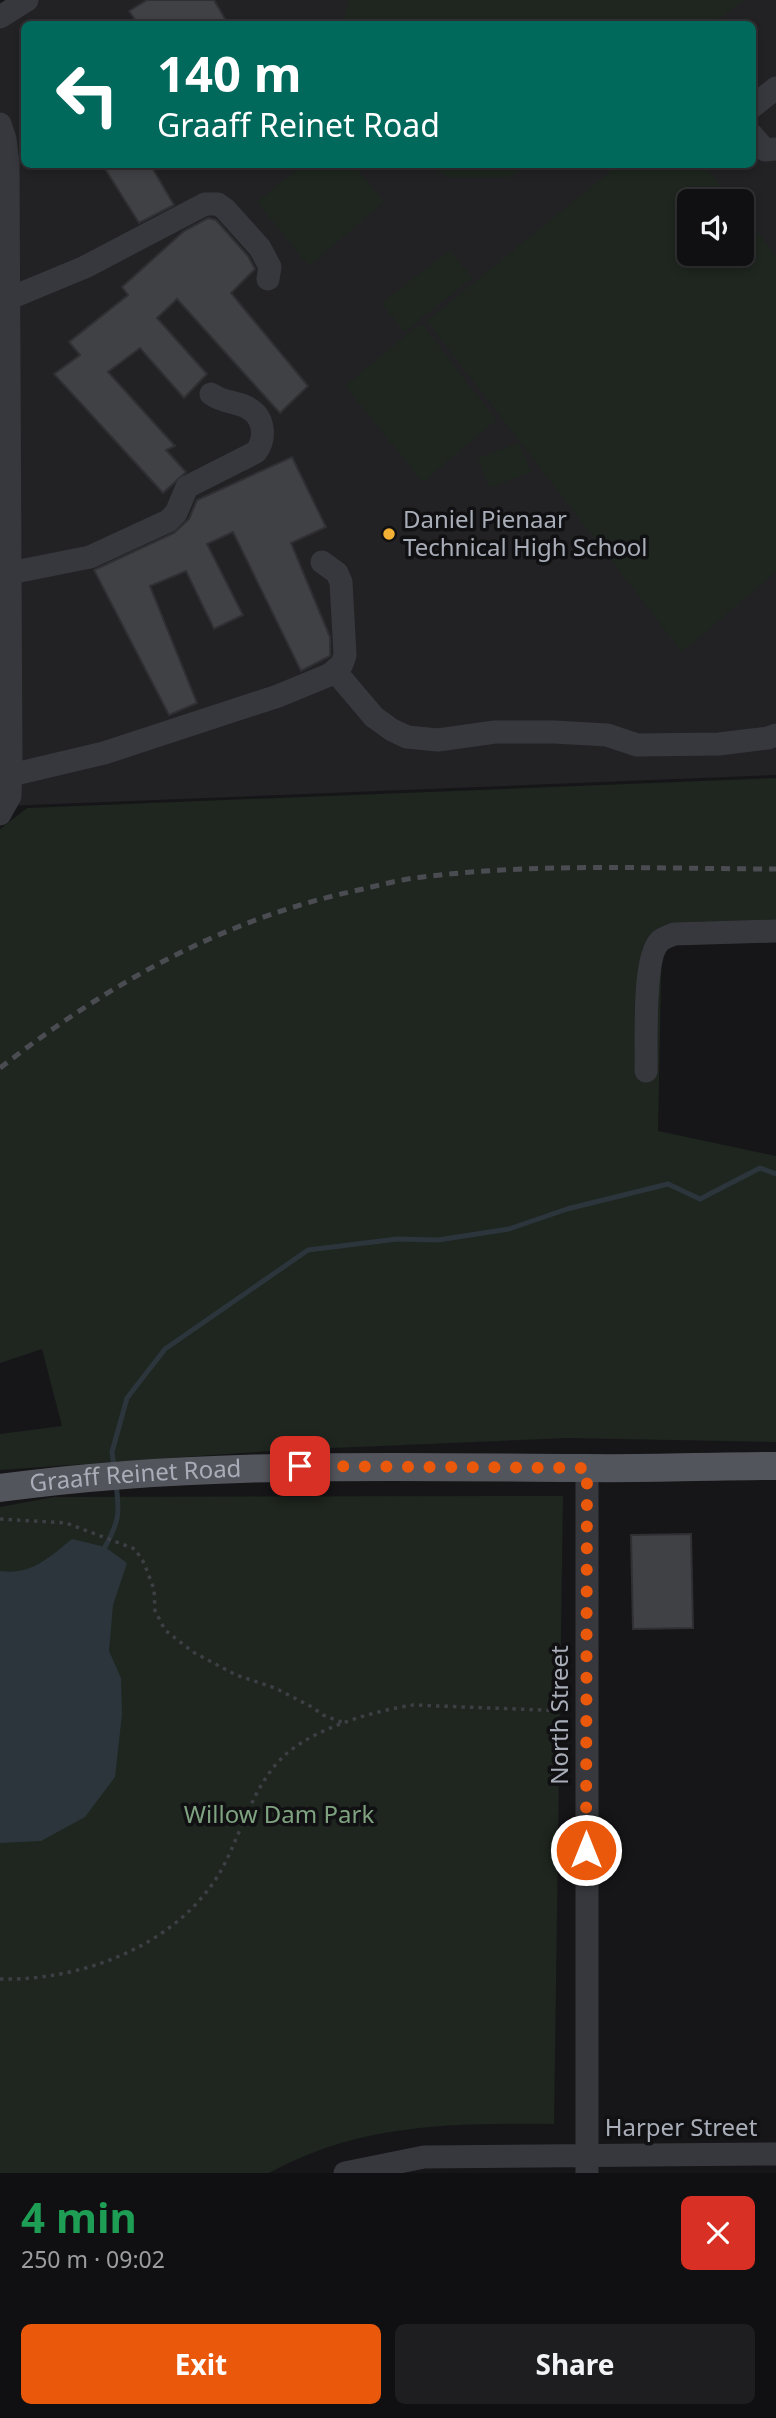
<!DOCTYPE html>
<meta charset="utf-8">
<style>
body{margin:0;font-family:"Noto Sans",sans-serif;background:#1e1e20;color:#f1f3f6;height:100vh;display:flex;flex-direction:column;font-size:26px;white-space:nowrap}
*{box-sizing:border-box;margin:0}
p{font-size:23px;color:#9c9d9f}
.icon{flex:none;width:38px;height:38px;fill:none;stroke:currentColor;stroke-width:2;stroke-linecap:round;stroke-linejoin:round}
.map{position:relative;height:2173px;overflow:hidden}
.sheet{display:flex;flex-direction:column;background:#101012;flex:1}
.sheet>*{flex:none}
.banner{position:absolute;left:21px;top:21px;width:735px;height:147px;border-radius:10px;box-shadow:0 4px 10px #0003,0 0 0 2px #303032;background:#00695c;color:#fff;overflow:hidden}
.tools{position:absolute;left:677px;top:189px;display:grid;gap:14px}
.tools a{display:grid;place-items:center;width:77px;height:77px;border-radius:10px;background:#101012;box-shadow:0 4px 10px #0003,0 0 0 2px #303032;font-size:35px}
.pin{position:absolute;display:grid;place-items:center;width:60px;height:60px;color:#fff;margin:-30px;border-radius:14px;box-shadow:0 4px 10px #0006}
.me{position:absolute;width:77px;margin:-38px;rotate:0deg;stroke-linejoin:round;filter:drop-shadow(0 0 5px #0008)}
.turn{display:flex;align-items:center;gap:24px;height:147px;padding:0 21px;font-size:32px}
.turn .icon{width:91px;height:91px;stroke-width:2.5}
.turn b{display:block;font-size:49px;line-height:60px}
.round{display:grid;place-items:center;flex:none;width:74px;height:74px;border-radius:10px;background:#1e1e20}
.overview{display:flex;align-items:center;justify-content:space-between;height:119px;padding:0 21px}
h1{font-size:42px;font-weight:700;line-height:52px;color:#1e9e55}
.primary-button{display:flex;gap:14px;margin-top:auto;padding:14px 21px}
.primary-button a{flex:1;height:80px;border-radius:10px;background:#ea580c;color:#fff;font-size:28px;font-weight:700;line-height:80px;text-align:center}
.primary-button a+a{background:#1e1e20;color:#f1f3f6}
.map>svg:first-child{display:block}
.built{fill:#222225;fill-rule:evenodd}
.green{fill:#1e261f}
.water{fill:#2c353c}
.lines{fill:none;stroke-linecap:round;stroke-linejoin:round}
.stream{stroke:#2c353c;stroke-width:5}
.building{fill:#404145;stroke:#303034;stroke-width:2}
.path{stroke:#3d3f44;stroke-width:3.5;stroke-dasharray:3.5 5;stroke-linecap:butt}
.minor{stroke:#37383d;stroke-width:23}
.major{stroke:#53555c;stroke-width:28}
.rail{stroke:#4a4c52;stroke-width:5;stroke-dasharray:9 7;stroke-linecap:butt}
.route{stroke:#ea580c;stroke-width:12;stroke-dasharray:0 21.6}
.poi-dot{fill:#f2b134;stroke:#111113;stroke-width:2.5}
.labels{text-anchor:middle;stroke-width:7;stroke-linejoin:round;paint-order:stroke}
.poi-label{font-size:24px;fill:#a8adb8;stroke:#111113;text-anchor:start}
.street-label{font-size:24px;fill:#a8adb8;stroke:#111113}
.park-label{font-size:24px;fill:#7fa381;stroke:#111113}
</style>
<div class="map">
<svg width="776" height="2173" viewBox="0 0 776 2173">
<rect width="100%" height="100%" fill="#161618"/>
<path class="built" d="M37 0H776V775L5 806 0 293V23ZM24 24H752V164H24ZM690 201H742V254H690Z"/>
<path class="green" d="M349 0H744L713 24H343Z
M354 165 384 202 309 266 257 202 302 165Z
M424 165H529L510 177H449Z
M618 165H704L733 201H690V254H742V213L776 256V572L682 652 427 321Z
M450 250 472 278 404 332 382 303Z
M421 323 496 420 423 482 345 386Z
M519 443 531 472 489 488 478 458Z
M776 778V931L662 936 658 1131 776 1156V1442L568 1438 285 1450 0 1470V1434L62 1426 42 1349 0 1363V829L27 808Z
M563 1496 554 2124C454 2123 360 2123 269 2173H0V1507L54 1497Z"/>
<path class="water" d="M72 1539 105 1547 127 1563 113 1605 109 1651 121 1678 122 1714 115 1777 85 1817 41 1841 0 1843V1571C30 1576 50 1557 72 1539Z"/>
<g class="lines">
<path class="stream" d="M114 1467 112 1452 127 1398 165 1349 308 1250 397 1239 438 1240 509 1229 567 1209 668 1184 700 1199 760 1168 776 1174
M105 1547C119 1521 120 1514 116 1484"/>
</g>
<path class="building" d="M147 0H214L228 24H138L129 11Z
M102 164H150L174 205 139 223Z
M208 218 216 220 248 256 255 269 231 293 308 386 280 413 177 299 157 318 207 374 184 398 140 348 108 372 175 446 166 450 186 472 163 493 54 374 80 355 69 342 128 295 122 287 184 231Z
M292 457 326 527 291 543 330 637V656L301 671 233 532 207 544 243 615 214 629 186 571 150 586 197 703 169 715 94 570 174 533 189 519 197 500Z
M691 1534 693 1628 633 1629 631 1535Z"/>
<g class="lines">
<path class="path" d="M0 1519 66 1523 135 1549 144 1563 154 1589 155 1611 165 1630 193 1652 236 1675 275 1688 312 1707 323 1715 344 1723
M0 1979C84 1981 181 1944 223 1867 242 1831 254 1783 285 1755 315 1728 373 1711 413 1705L567 1711"/>
<path class="minor" d="M0 17 27 0
M752 107 776 88
M0 124 5 139 8 164 11 766 10 796 0 814
M752 135 765 150 776 149
M8 299 85 267 205 204H218L225 209 260 248 270 267 268 279
M10 573 90 557 168 521 176 513 187 487 256 452C266 439 265 417 248 408 236 401 226 404 211 394
M335 671 374 717 392 730 407 737 438 740 495 732H554L607 735 637 745 719 744 768 738 776 735
M11 775 104 753 278 696 329 675 342 664 345 655 341 582 337 573 322 562
M646 1071C647 1046 642 957 660 941 663 938 670 936 674 934L776 931
M587 1468V2173
M345 2173 424 2157 776 2154"/>
<path class="major" id="s1" d="M0 1488C196 1461 389 1467 586 1468 649 1469 713 1466 776 1466"/>
<path class="rail" d="M0 1068C111 982 225 918 363 889 380 885 398 880 415 878 534 862 656 869 776 869"/>
</g>
<g class="lines">
<path class="route" d="M300 1466 587 1468 586 1850"/>
</g>
<circle class="poi-dot" cx="389" cy="534" r="7"/>
<g class="labels">
<g class="poi-label">
<text x="403" y="528">Daniel Pienaar<tspan x="403" dy="28">Technical High School</tspan></text>
</g>
<g class="street-label">
<text dy="8" stroke="none"><textPath href="#s1" startOffset="136">Graaff Reinet Road</textPath></text>
<text transform="translate(560 1715) rotate(-90)" y="8">North Street</text>
<text x="681" y="2136">Harper Street</text>
</g>
<g class="park-label">
<text x="279" y="1823">Willow Dam Park</text>
</g>
</g>
</svg>
<div class="tools">
<a><svg class="icon" aria-label="sound" viewBox="0 0 24 24"><path d="M4 9h4l5-4v14l-5-4H4zM17 9q2 3 0 6"/></svg></a>
</div>
<div class="pin" style="left:300px;top:1466px;background:#d93025"><svg class="icon" aria-label="arrive" viewBox="0 0 24 24"><path d="M6 21V4h12l-3 4 3 4H6"/></svg></div>
<svg class="me" style="left:586px;top:1850px" viewBox="-20 -20 40 40"><circle r="17" fill="#ea580c" stroke="#fff" stroke-width="3"/><path d="M0-11L8 9 0 5-8 9z" fill="#fff"/></svg>
<div class="banner">
<div class="turn"><svg class="icon" aria-label="left" viewBox="0 0 24 24"><path d="M17 20v-9H6M10 6l-5 5 5 5"/></svg><div><b>140 m</b>Graaff Reinet Road</div></div>
</div>
</div>
<section class="sheet">
<div class="overview"><div><h1>4 min</h1><p>250 m · 09:02</p></div><a class="round" style="background:#d93025;color:#fff"><svg class="icon" aria-label="close" viewBox="0 0 24 24"><path d="M6 6l12 12M18 6L6 18"/></svg></a></div>
<div class="primary-button"><a>Exit</a><a>Share</a></div>
</section>
